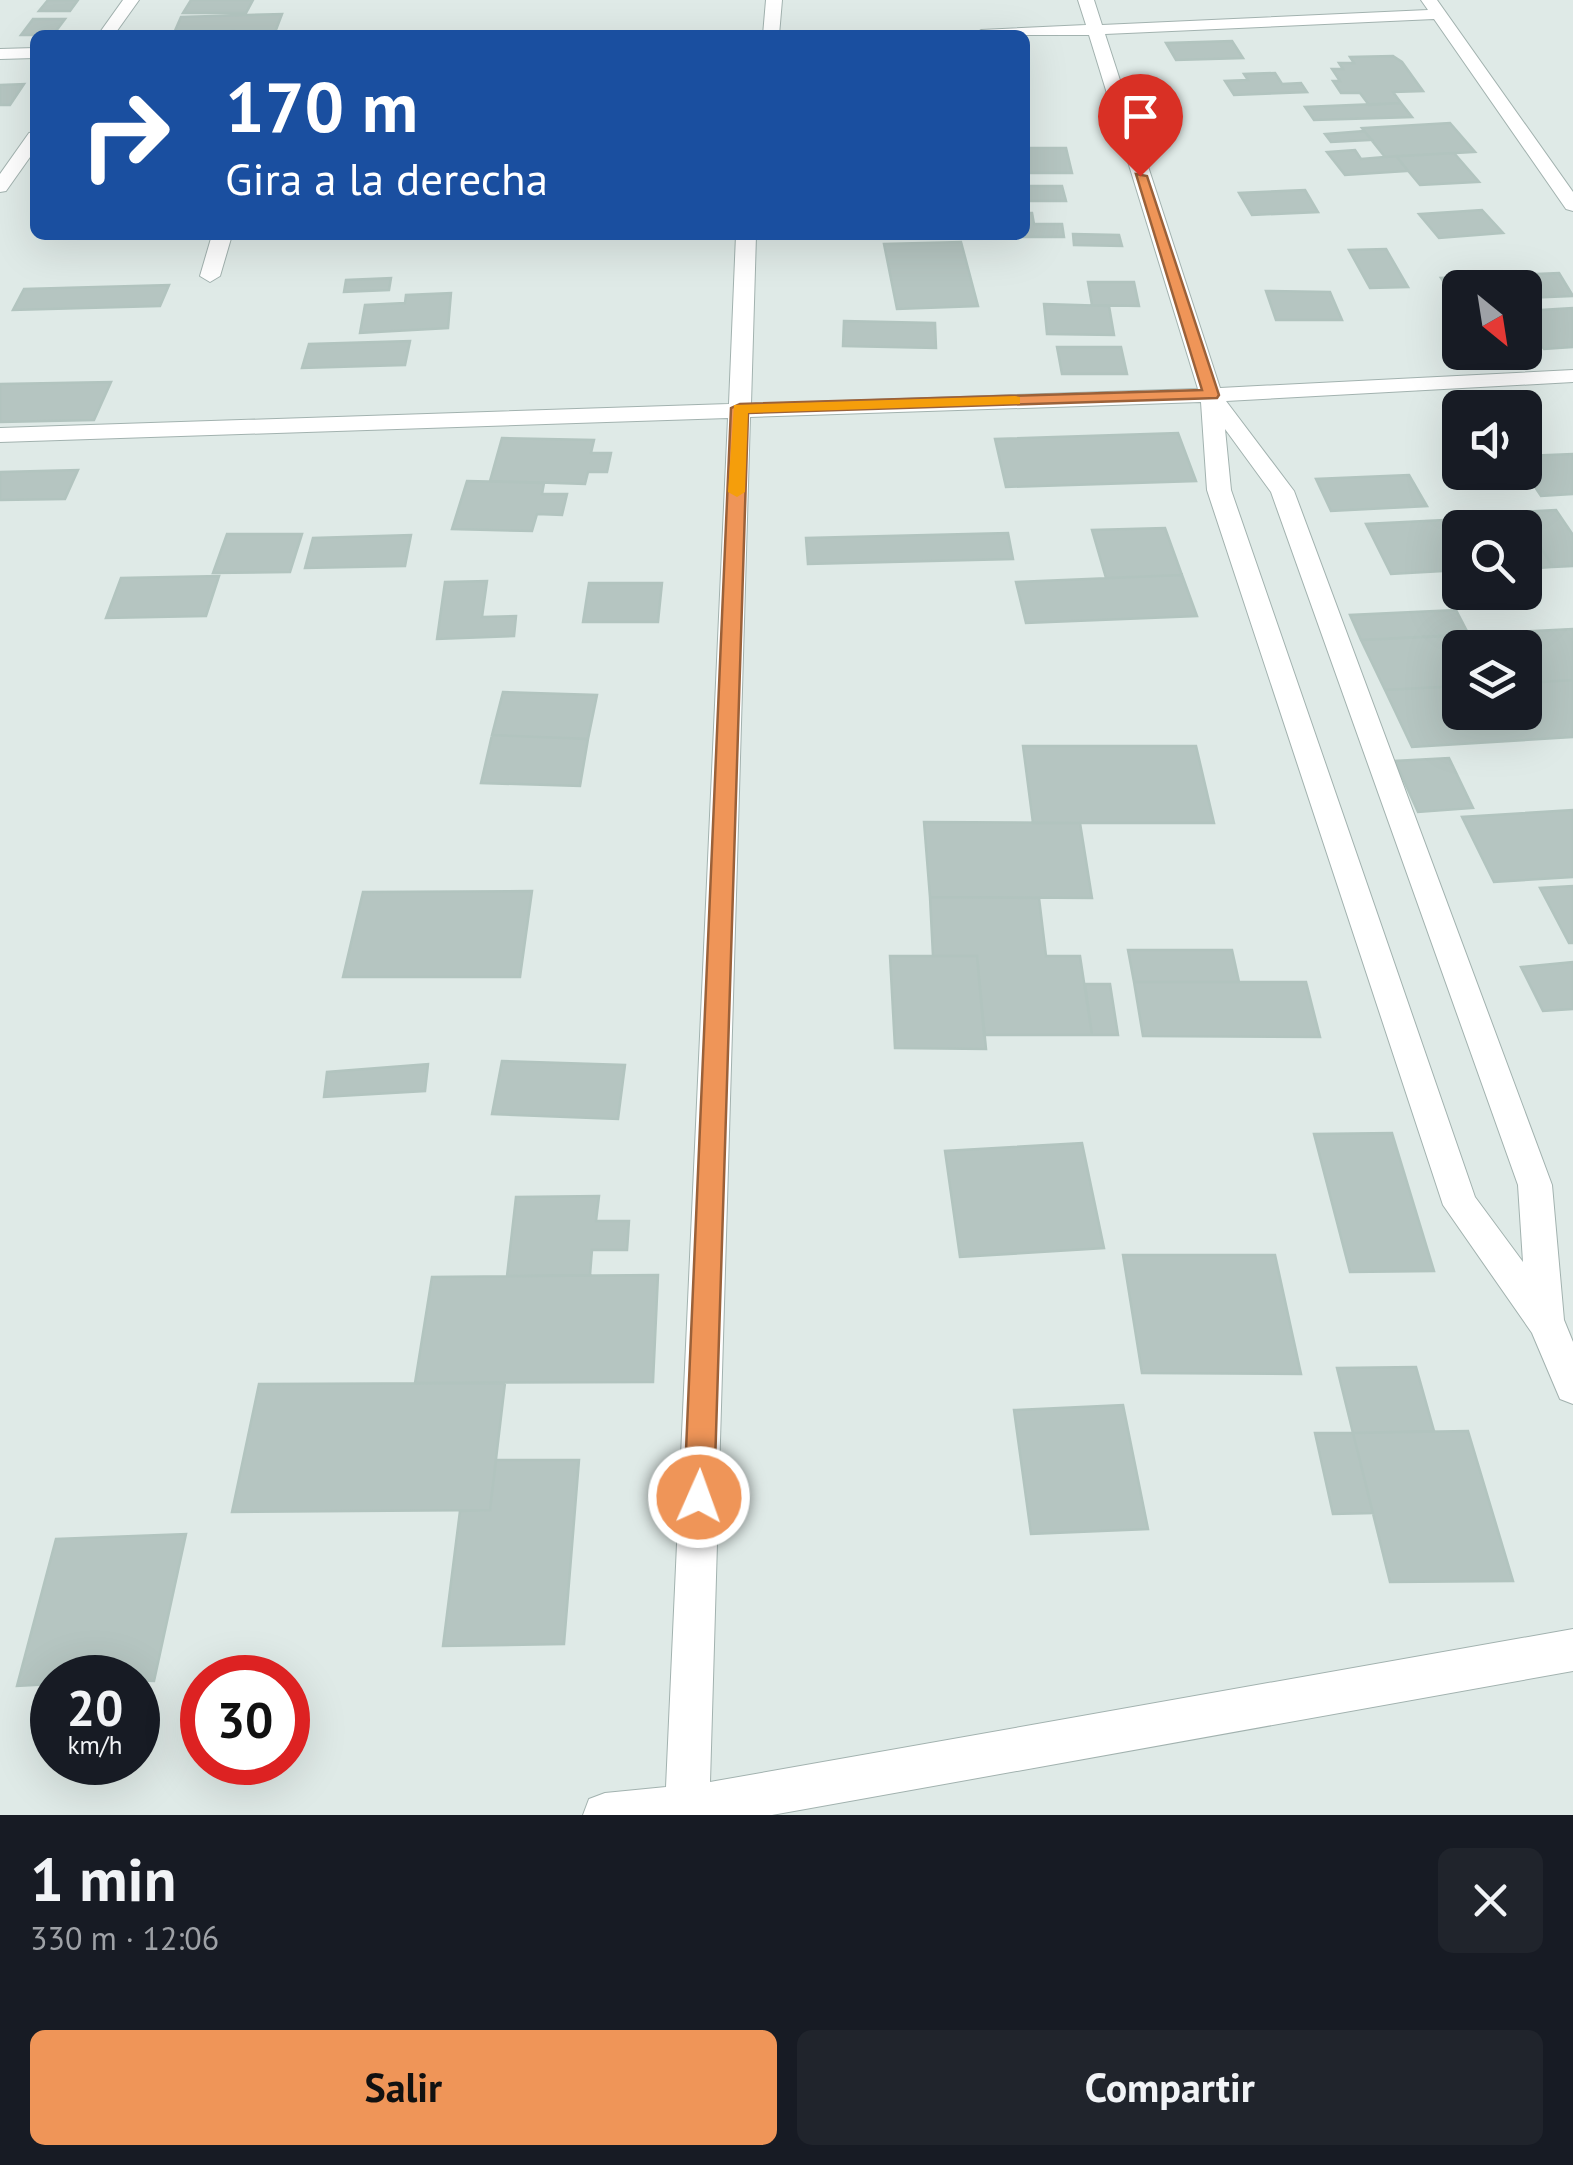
<!DOCTYPE html>
<html lang="es">
<meta charset="utf-8">
<style>
body{margin:0;font-family:"PT Sans",sans-serif;background:#20242c;color:#f1f3f6;height:100vh;display:flex;flex-direction:column;font-size:38px;white-space:nowrap}
*{box-sizing:border-box;margin:0}
p{font-size:32px;color:#9ea1a6}
.icon{flex:none;width:55px;height:55px;fill:none;stroke:currentColor;stroke-width:2;stroke-linecap:round;stroke-linejoin:round}
.map{position:relative;height:1815px;overflow:hidden}
.drawer{display:flex;flex-direction:column;background:#171b24;flex:1}
.drawer>*{flex:none}
.banner{position:absolute;left:30px;top:30px;width:1000px;height:210px;border-radius:15px;box-shadow:0 10px 40px #0002;background:#1a4fa0;color:#fff;overflow:hidden}
.needle{width:65px;rotate:150deg}
.tools{position:absolute;left:1442px;top:270px;display:grid;gap:20px}
.tools a{display:grid;place-items:center;width:100px;height:100px;border-radius:15px;background:#171b24;box-shadow:0 10px 40px #0002;font-size:50px}
.speed{position:absolute;left:30px;top:1655px;display:flex;gap:20px;font-size:50px;font-weight:700;text-align:center}
.speed>*{display:grid;place-content:center;width:130px;height:130px;border-radius:50%;background:#171b24;box-shadow:0 10px 40px #0002;line-height:1}
.speed small{font-size:25px;font-weight:400}
.speed .limit{border:15px solid #d22;background:#fff;color:#111}
.pin{position:absolute;display:grid;place-items:center;width:85px;height:85px;color:#fff;margin:-102px -42px;border-radius:50% 50% 50% 0;rotate:-45deg;box-shadow:0 0 10px #0007}
.pin .icon{rotate:45deg}
.me{position:absolute;width:110px;margin:-55px;rotate:2deg;stroke-linejoin:round;filter:drop-shadow(0 0 8px #0008)}
.turn{display:flex;align-items:center;gap:35px;height:210px;padding:0 30px;font-size:45px}
.turn .icon{width:130px;height:130px;stroke-width:2.5}
.turn b{display:block;font-size:70px;line-height:85px}
.round{display:grid;place-items:center;flex:none;width:105px;height:105px;border-radius:15px;background:#20242c}
.head{display:flex;align-items:center;justify-content:space-between;height:170px;padding:0 30px}
h1{font-size:60px;font-weight:600;line-height:75px}
.button{display:flex;gap:20px;margin-top:auto;padding:20px 30px}
.button a{flex:1;height:115px;border-radius:15px;background:#ef9558;color:#111;font-size:40px;font-weight:600;line-height:115px;text-align:center}
.button a+a{background:#20242c;color:#f1f3f6}
.map>svg:first-child{display:block}
.building{fill:#b5c5c1;stroke:#b2c4bf;stroke-width:2.5}
.lines{fill:none;stroke-linecap:round;stroke-linejoin:round}
.minor-casing{stroke:#a2b2af;stroke-width:2}
.minor{fill:#fff;fill-rule:evenodd}
.route{fill:#ef9558;stroke:#9b6139;stroke-width:2.5}
.slow{fill:#f59e0b}
</style>
<div class="map">
<svg width="1573" height="1815" viewBox="0 0 1573 1815">
<rect width="100%" height="100%" fill="#dfeae7"/>
<path class="building" d="M48 0H78L70 11H39Z
M191 0H253L246 13H183Z
M282 14 274 35H233L234 31 174 33 181 17Z
M33 19H65L53 35H21Z
M1232 41 1243 58 1176 60 1166 43Z
M1393 56 1402 62 1423 91 1393 92 1401 103 1369 105 1360 93H1341L1333 81H1340L1332 69H1343L1339 63H1354L1350 57Z
M1275 73 1282 84 1301 83 1307 92 1234 95 1225 81 1248 80 1244 74Z
M24 84 10 105H0V85Z
M1401 103 1412 117 1314 120 1305 107Z
M1450 123 1475 152 1385 157 1362 128Z
M1364 131 1372 140 1331 142 1325 134Z
M1025 148H1066L1072 173H1025Z
M1355 150 1361 159 1396 156 1408 171 1345 175 1327 152Z
M1454 153 1479 182 1420 185 1396 156Z
M1025 186H1062L1066 201H1025Z
M1305 190 1318 212 1252 215 1239 193Z
M1482 210 1503 233 1439 238 1419 214Z
M1025 213H1032L1034 224H1062L1064 237H1009L1025 235Z
M1073 234 1119 235 1122 246 1074 245Z
M961 242 978 306 897 309 884 244Z
M1386 249 1408 287 1370 288 1349 250Z
M1559 273 1573 296 1525 298V288H1460V301H1457L1441 278Z
M391 278 389 290 344 292 346 280Z
M1088 282H1134L1139 306 1092 305Z
M169 285 160 306 13 310 24 289Z
M1266 291 1330 292 1342 320H1276Z
M451 293 448 328 360 333 365 305 405 303 406 295Z
M1044 304 1109 306 1114 335 1047 334Z
M1573 308V347L1544 349 1525 324V311Z
M844 321 935 323 936 348 843 346Z
M410 341 405 365 302 368 309 344Z
M1057 347H1121L1127 374H1062Z
M111 382 94 420 0 422V384Z
M1178 433 1196 481 1006 487 995 439Z
M502 438 594 440 591 453H611L607 472H588L585 484 490 481Z
M1573 454V494L1541 496 1525 472V456Z
M78 470 65 499 0 500V472Z
M1409 475 1427 506 1331 511 1316 479Z
M467 481 544 483 542 494H567L562 515 537 514 532 531 452 529Z
M1556 510 1573 535V566L1553 567 1519 512Z
M1444 520 1460 549V570L1391 574 1366 524Z
M1165 528 1182 575 1106 578 1092 530Z
M1525 532H1531L1553 567 1525 569Z
M1008 533 1013 559 808 564 806 538Z
M227 534H302L290 572 213 573Z
M411 535 405 566 305 568 313 538Z
M1182 575 1197 616 1026 623 1016 582Z
M219 576 206 616 106 618 121 578Z
M487 581 482 617 516 616 514 636 437 639 445 582Z
M589 583H662L658 622H583Z
M1456 610 1469 635 1361 640 1350 615Z
M1573 629V680L1525 683V648H1460V686L1385 690 1361 640Z
M1573 680V737L1412 747 1385 690 1460 686V712H1525V683Z
M503 692 597 695 588 739 492 735Z
M492 735 588 739 580 786 481 783Z
M1023 746H1196L1214 823H1033Z
M1449 758 1473 808 1418 812 1395 761Z
M1573 810V877L1494 882 1462 817Z
M924 822 1080 823 1092 898 930 897Z
M1573 886V943H1569L1540 888Z
M532 891 520 977H343L363 892Z
M930 897 1039 898 1046 956H1080L1092 1035H984L977 956H933Z
M1128 950H1232L1239 982H1134Z
M890 956H977L986 1049 895 1048Z
M1573 962V1009L1543 1011 1521 967Z
M1134 982H1306L1320 1037 1143 1036Z
M1085 984H1110L1118 1035H1092Z
M502 1061 625 1065 618 1119 492 1114Z
M428 1064 425 1091 324 1097 327 1072Z
M1392 1133 1434 1271 1350 1272 1314 1134Z
M1082 1143 1104 1248 960 1257 945 1151Z
M599 1196 596 1221H629L627 1250H592L590 1275 507 1276 516 1197Z
M1123 1255H1275L1301 1374 1142 1373Z
M658 1275 653 1382 415 1383 432 1277Z
M1416 1367 1434 1431 1353 1433 1337 1368Z
M505 1383 490 1510 232 1512 259 1384Z
M1123 1405 1148 1529 1031 1534 1014 1410Z
M1468 1431 1513 1581 1390 1582 1353 1433Z
M1315 1433H1353L1373 1513 1333 1514Z
M496 1460H579L564 1644 443 1646 460 1511 490 1510Z
M186 1534 154 1681 52 1678V1684L17 1686 56 1539Z"/>
<g class="lines">
<g class="minor-casing">
<path id="minor" d="M123 0H139L114 35H98Z
M766 0H782L779 35H763Z
M1078 0H1094L1102 25 1428 10 1421 0H1437L1573 192V211L1566 209 1434 19 1105 34 1220 388 1573 370V382L1226 401 1294 491 1552 1185 1564 1320 1573 1342V1404L1560 1399 1532 1333 1443 1205 1207 490 1201 402 750 417 710 1782 1573 1629V1671L772 1815H583L589 1799 605 1793 666 1787 728 418 0 442V428L729 404 736 235H756L751 404 1198 389 1089 35H973L981 30 1086 25ZM1225 429 1271 492 1518 1185 1523 1262 1475 1197 1231 490Z
M35 48V58L0 59V49Z
M35 132V150L6 191 0 192V174L29 133Z
M212 235H232L220 276 210 282 200 276Z"/>
</g>
<use href="#minor" class="minor"/>
</g>
<path class="route" d="M1136 174 1147 176 1219 395 1217 398 748 413 714 1497 710 1508 699 1512 688 1508 684 1497 731 408 740 404 1202 390Z"/>
<path class="slow" d="M1015 396 1020 397V404L748 413 745 492 737 497 728 492 734 405Z"/>
</svg>
<div class="tools">
<a><svg class="needle" viewBox="-14 -14 28 28"><path d="M0-13l5 13h-10z" fill="#e53935"/><path d="M0 13l5-13h-10z" fill="#9ea1a6"/></svg></a>
<a><svg class="icon" aria-label="sound" viewBox="0 0 24 24"><path d="M4 9h4l5-4v14l-5-4H4zM17 9q2 3 0 6"/></svg></a>
<a><svg class="icon" aria-label="search" viewBox="0 0 24 24"><circle cx="10" cy="10" r="6"/><path d="M15 15l6 6"/></svg></a>
<a><svg class="icon" aria-label="layers" viewBox="0 0 24 24"><path d="M12 4l9 5-9 5-9-5zM3 14l9 5 9-5"/></svg></a>
</div>
<div class="speed"><div>20<small>km/h</small></div><div class="limit">30</div></div>
<div class="pin" style="left:1140px;top:176px;background:#d93025"><svg class="icon" aria-label="arrive" viewBox="0 0 24 24"><path d="M6 21V4h12l-3 4 3 4H6"/></svg></div>
<svg class="me" style="left:699px;top:1497px" viewBox="-20 -20 40 40"><circle r="17" fill="#ef9558" stroke="#fff" stroke-width="3"/><path d="M0-11L8 9 0 5-8 9z" fill="#fff"/></svg>
<div class="banner">
<div class="turn"><svg class="icon" aria-label="right" viewBox="0 0 24 24"><path d="M7 20v-9h11M14 6l5 5-5 5"/></svg><div><b>170 m</b>Gira a la derecha</div></div>
</div>
</div>
<section class="drawer">
<div class="head"><div><h1>1 min</h1><p>330 m · 12:06</p></div><a class="round"><svg class="icon" aria-label="close" viewBox="0 0 24 24"><path d="M6 6l12 12M18 6L6 18"/></svg></a></div>
<div class="button"><a>Salir</a><a>Compartir</a></div>
</section>
